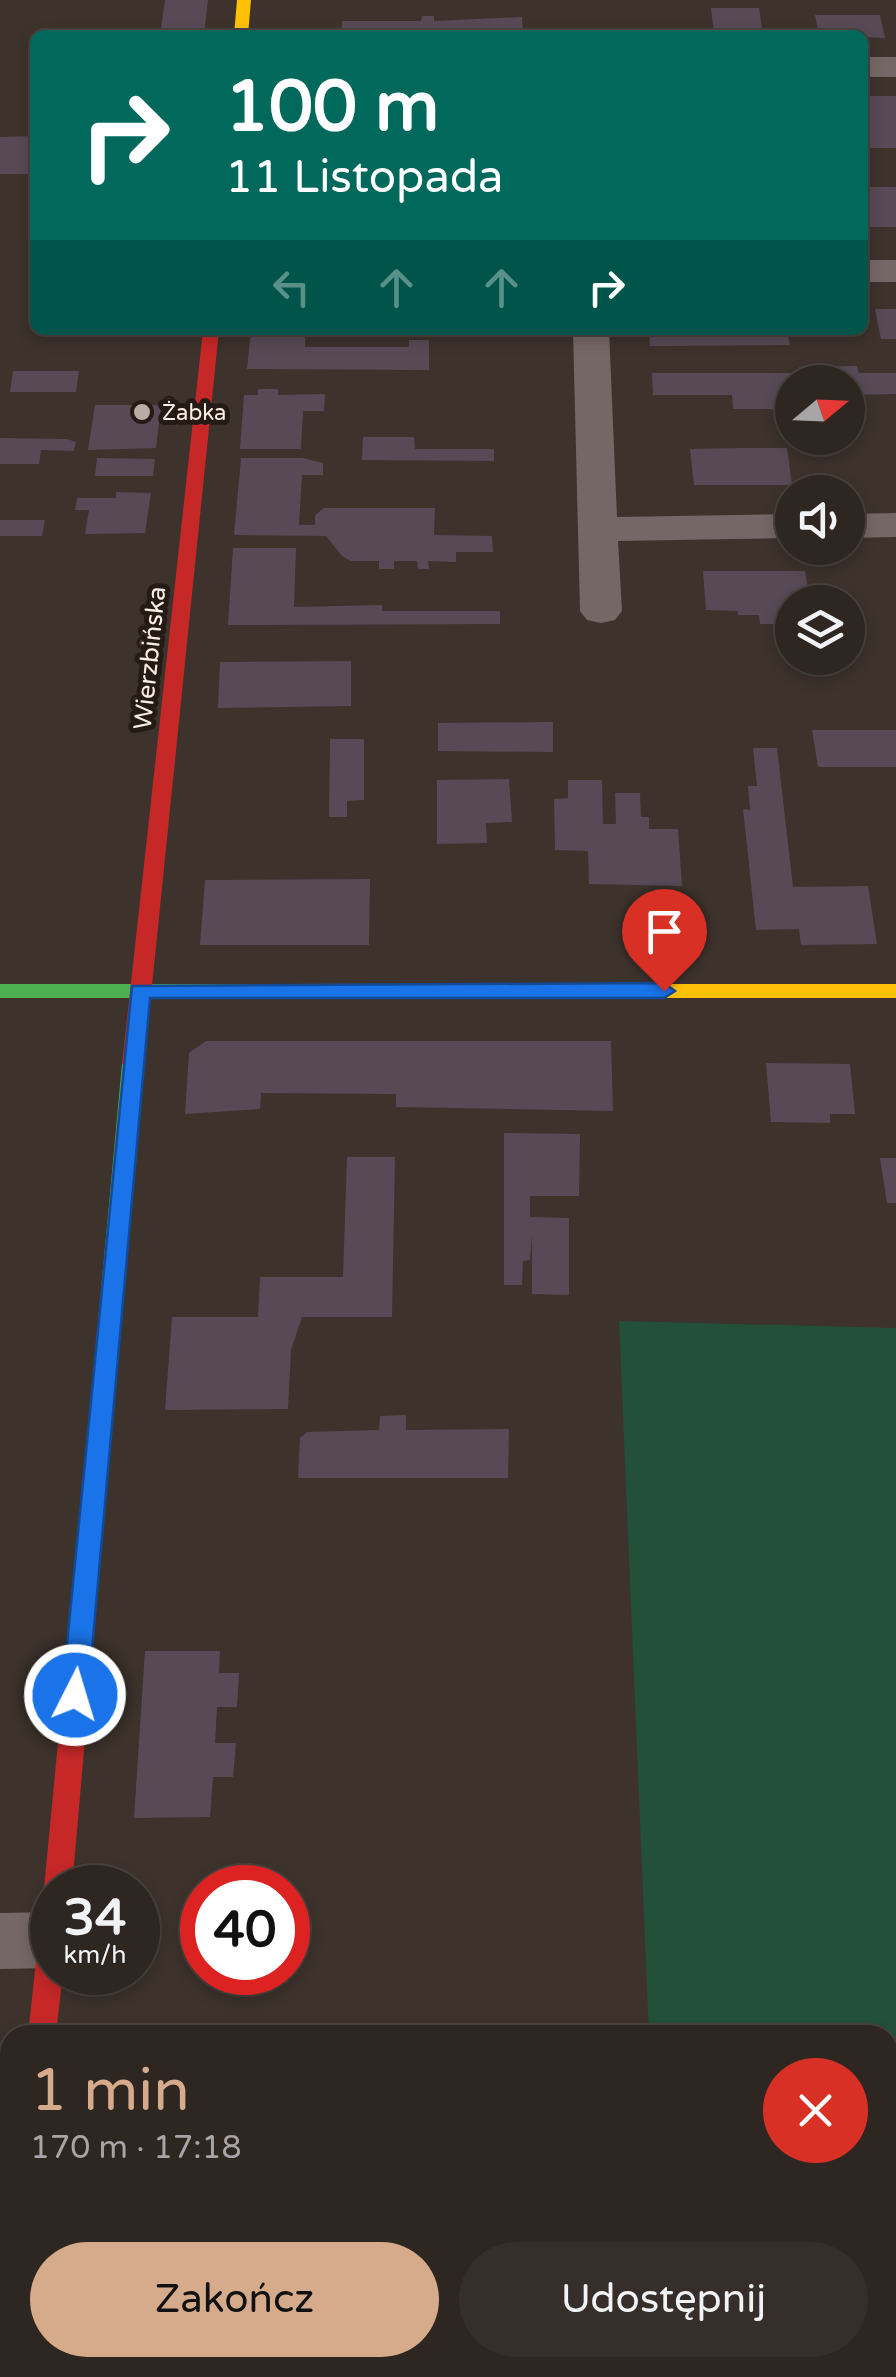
<!DOCTYPE html>
<html lang="pl">
<meta charset="utf-8">
<style>
body{margin:0;font-family:"Varela Round",sans-serif;background:#362e2a;color:#f1f3f6;height:100vh;display:flex;flex-direction:column;font-size:38px;white-space:nowrap}
*{box-sizing:border-box;margin:0}
p{font-size:32px;color:#a7a5a5}
.icon{flex:none;width:55px;height:55px;fill:none;stroke:currentColor;stroke-width:2;stroke-linecap:round;stroke-linejoin:round}
.map{position:relative;flex:1;overflow:hidden}
.sheet{position:absolute;left:0px;top:2025px;width:898px;height:352px;display:flex;flex-direction:column;background:#2e2621;border-radius:30px 30px 0 0;box-shadow:0 5px 15px #0003,0 0 0 2px #49433f}
.sheet>*{flex:none}
.hud{position:absolute;left:30px;top:30px;width:838px;height:305px;border-radius:15px;box-shadow:0 5px 15px #0003,0 0 0 2px #49433f;background:#00695c;color:#fff;overflow:hidden}
.needle{width:65px;rotate:71deg}
.buttons{position:absolute;left:775px;top:365px;display:grid;gap:20px}
.buttons a{display:grid;place-items:center;width:90px;height:90px;border-radius:50%;background:#2e2621;box-shadow:0 5px 15px #0003,0 0 0 2px #49433f;font-size:50px}
.speed{position:absolute;left:30px;top:1865px;display:flex;gap:20px;font-size:50px;font-weight:700;text-align:center}
.speed>*{display:grid;place-content:center;width:130px;height:130px;border-radius:50%;background:#2e2621;box-shadow:0 5px 15px #0003,0 0 0 2px #49433f;line-height:1}
.speed small{font-size:25px;font-weight:400}
.speed .limit{border:15px solid #d22;background:#fff;color:#111}
.pin{position:absolute;display:grid;place-items:center;width:85px;height:85px;color:#fff;margin:-102px -42px;border-radius:50% 50% 50% 0;rotate:-45deg;box-shadow:0 0 10px #0007}
.pin .icon{rotate:45deg}
.me{position:absolute;width:110px;margin:-55px;rotate:5deg;stroke-linejoin:round;filter:drop-shadow(0 0 8px #0008)}
.turn{display:flex;align-items:center;gap:35px;height:210px;padding:0 30px;font-size:45px}
.turn .icon{width:130px;height:130px;stroke-width:2.5}
.turn b{display:block;font-size:70px;line-height:85px}
.lanes{display:flex;align-items:center;height:95px;padding:0 30px;background:#0003;justify-content:center;gap:50px;direction:ltr}
.lanes .off{opacity:.35}
.round{display:grid;place-items:center;flex:none;width:105px;height:105px;border-radius:52px;background:#362e2a}
.overview{display:flex;align-items:center;justify-content:space-between;height:170px;padding:0 30px}
h1{font-size:60px;font-weight:600;line-height:75px;color:#d6ab8b}
.action{display:flex;gap:20px;margin-top:auto;padding:20px 30px}
.action a{flex:1;height:115px;border-radius:60px;background:#d6ab8b;color:#111;font-size:40px;font-weight:600;line-height:115px;text-align:center}
.action a+a{background:#362e2a;color:#f1f3f6}
.map>svg:first-child{display:block}
.green{fill:#225039}
.building{fill:#574a56}
.lines{fill:none;stroke-linecap:round;stroke-linejoin:round}
.street{fill:#756766;fill-rule:evenodd}
.fast{fill:#4caf50;fill-rule:evenodd}
.slow{fill:#ffc107;fill-rule:evenodd}
.jam{fill:#c62828;fill-rule:evenodd}
.route{fill:#1a73e8;stroke:#114b97;stroke-width:2.5}
.poi-dot{fill:#b8aca4;stroke:#241b15;stroke-width:4}
.labels{text-anchor:middle;stroke-width:10;stroke-linejoin:round;paint-order:stroke}
.far-poi-label{font-size:22px;fill:#faede4;stroke:#241b15;text-anchor:start}
.street-label{font-size:25px;fill:#faede4;stroke:#241b15}
</style>
<div class="map">
<svg width="896" height="2377" viewBox="0 0 896 2377">
<rect width="100%" height="100%" fill="#3d322c"/>
<path class="green" d="M619 1321 896 1328V2163H888V2035H649Z"/>
<path class="building" d="M165 0H208L204 35H160Z
M711 8H759L763 35 714 34Z
M815 15H880L885 38 819 35Z
M422 16H434V21L522 17 523 35H341L342 21H421Z
M865 96H896V148H869L862 126Z
M35 136V174H0V137Z
M862 187H896V227H869Z
M875 309H896V339H881Z
M251 330H305V347H409V340H429V370L247 369Z
M649 330H787L790 345 650 346Z
M857 366 859 373H896V394L848 395V382H792V409H733L732 395H653L652 373H800L799 367Z
M13 371H79L76 392H10Z
M258 389H278V395L325 394 324 411H303L301 449H240L244 395H258Z
M95 405H161L156 448 88 450Z
M363 437H414L415 449H494V461L362 460Z
M0 438 67 439 76 442 74 451 41 450 39 464H0Z
M739 448H787L792 485H694L690 449Z
M97 458 155 459 153 476H95Z
M241 458H303L323 463V475H302L299 525H315V515L324 508H435L434 535 492 536 493 552H456V562L428 561 429 569H418L417 561H394V569H379V561H351L342 556 326 536 234 535Z
M116 492 151 493 145 533 85 534 89 510H75L77 498H116Z
M0 520H45L42 536H0Z
M233 548H296L294 607 382 605V611H500V624L228 625Z
M703 571H805L810 602H792V611H783L784 624H760L759 615H738V611L706 610Z
M351 661V706L218 708 220 662Z
M553 722V752L438 751V723Z
M812 730H896V767H818Z
M330 739H364V800L347 801V817H329Z
M753 748H777L793 887 868 886 877 944 801 945 799 929 756 930 743 809 750 810 748 786H757Z
M509 779 512 822 486 823 487 843 437 844V780Z
M568 780H602L603 824H616L615 793H640L641 817H649V829H678L682 886 589 884 588 851 555 850 554 799 568 798Z
M370 879 369 945H200L205 880Z
M206 1041H611L613 1111 396 1107V1094L261 1093 260 1109 185 1114 189 1053Z
M766 1063 850 1064 855 1114H830V1123L771 1122Z
M504 1133 580 1134 579 1196H530V1217L569 1218V1295L532 1294V1234L530 1260 523 1261 522 1285H504Z
M347 1157H395L392 1317H302L291 1350 288 1409 165 1410 172 1317H258L260 1277H343Z
M880 1158H896V1203H887Z
M406 1415V1430L509 1429 508 1478H298L300 1438 307 1432 379 1430 380 1416Z
M145 1651H220L219 1673H239L237 1707H217L215 1743H236L233 1777H213L210 1817 134 1818Z
M91 2368H198V2377H90Z
M584 2368H744V2377H585Z
M796 2368H866L867 2377H796Z"/>
<g class="lines">
<path class="street" d="M862 57H896V77H862Z
M862 260H896V282H862Z
M573 330H609L617 517 792 514V538L618 541 622 611 615 620 601 623 587 620 580 611Z
M896 513V537L848 538V514Z
M52 1912V1968L0 1969V1913Z"/>
<path class="fast" d="M0 984H533L544 991 533 998H0Z
M133 1056 144 1064 111 1441 108 1448 99 1451 90 1448 87 1441 122 1064Z"/>
<path class="slow" d="M237 0H251L248 35H234Z
M533 984H896V998H533L522 991Z"/>
<path class="jam" d="M203 330H219L144 1064 133 1072 122 1064Z
M99 1431 108 1434 111 1441 72 1888H52V1898L44 1888 87 1441 90 1434Z
M52 1930V1972H63L56 2035H28L38 1943 42 1934Z
M10 2321V2368H22L21 2377H0V2325Z"/>
</g>
<path class="route" d="M664 983 675 991 664 998H150L88 1695 85 1703 75 1707 66 1703 62 1695 132 986Z"/>
<circle class="poi-dot" cx="142" cy="412" r="10"/>
<g class="labels">
<g class="far-poi-label">
<text x="162" y="420">Żabka</text>
</g>
<g class="street-label">
<text transform="translate(149 658) rotate(-84)" y="9">Wierzbińska</text>
</g>
</g>
</svg>
<div class="buttons">
<a><svg class="needle" viewBox="-14 -14 28 28"><path d="M0-13l5 13h-10z" fill="#e53935"/><path d="M0 13l5-13h-10z" fill="#a7a5a5"/></svg></a>
<a><svg class="icon" aria-label="sound" viewBox="0 0 24 24"><path d="M4 9h4l5-4v14l-5-4H4zM17 9q2 3 0 6"/></svg></a>
<a><svg class="icon" aria-label="layers" viewBox="0 0 24 24"><path d="M12 4l9 5-9 5-9-5zM3 14l9 5 9-5"/></svg></a>
</div>
<div class="speed"><div>34<small>km/h</small></div><div class="limit">40</div></div>
<div class="pin" style="left:664px;top:991px;background:#d93025"><svg class="icon" aria-label="arrive" viewBox="0 0 24 24"><path d="M6 21V4h12l-3 4 3 4H6"/></svg></div>
<svg class="me" style="left:75px;top:1695px" viewBox="-20 -20 40 40"><circle r="17" fill="#1a73e8" stroke="#fff" stroke-width="3"/><path d="M0-11L8 9 0 5-8 9z" fill="#fff"/></svg>
<div class="hud">
<div class="turn"><svg class="icon" aria-label="right" viewBox="0 0 24 24"><path d="M7 20v-9h11M14 6l5 5-5 5"/></svg><div><b>100 m</b>11 Listopada</div></div>
<div class="lanes"><svg class="icon off" aria-label="left" viewBox="0 0 24 24"><path d="M17 20v-9H6M10 6l-5 5 5 5"/></svg><svg class="icon off" aria-label="ahead" viewBox="0 0 24 24"><path d="M12 20V5M6 11l6-6 6 6"/></svg><svg class="icon off" aria-label="ahead" viewBox="0 0 24 24"><path d="M12 20V5M6 11l6-6 6 6"/></svg><svg class="icon" aria-label="right" viewBox="0 0 24 24"><path d="M7 20v-9h11M14 6l5 5-5 5"/></svg></div>
</div>
<section class="sheet">
<div class="overview"><div><h1>1 min</h1><p>170 m · 17:18</p></div><a class="round" style="background:#d93025;color:#fff"><svg class="icon" aria-label="close" viewBox="0 0 24 24"><path d="M6 6l12 12M18 6L6 18"/></svg></a></div>
<div class="action"><a>Zakończ</a><a>Udostępnij</a></div>
</section>
</div>
